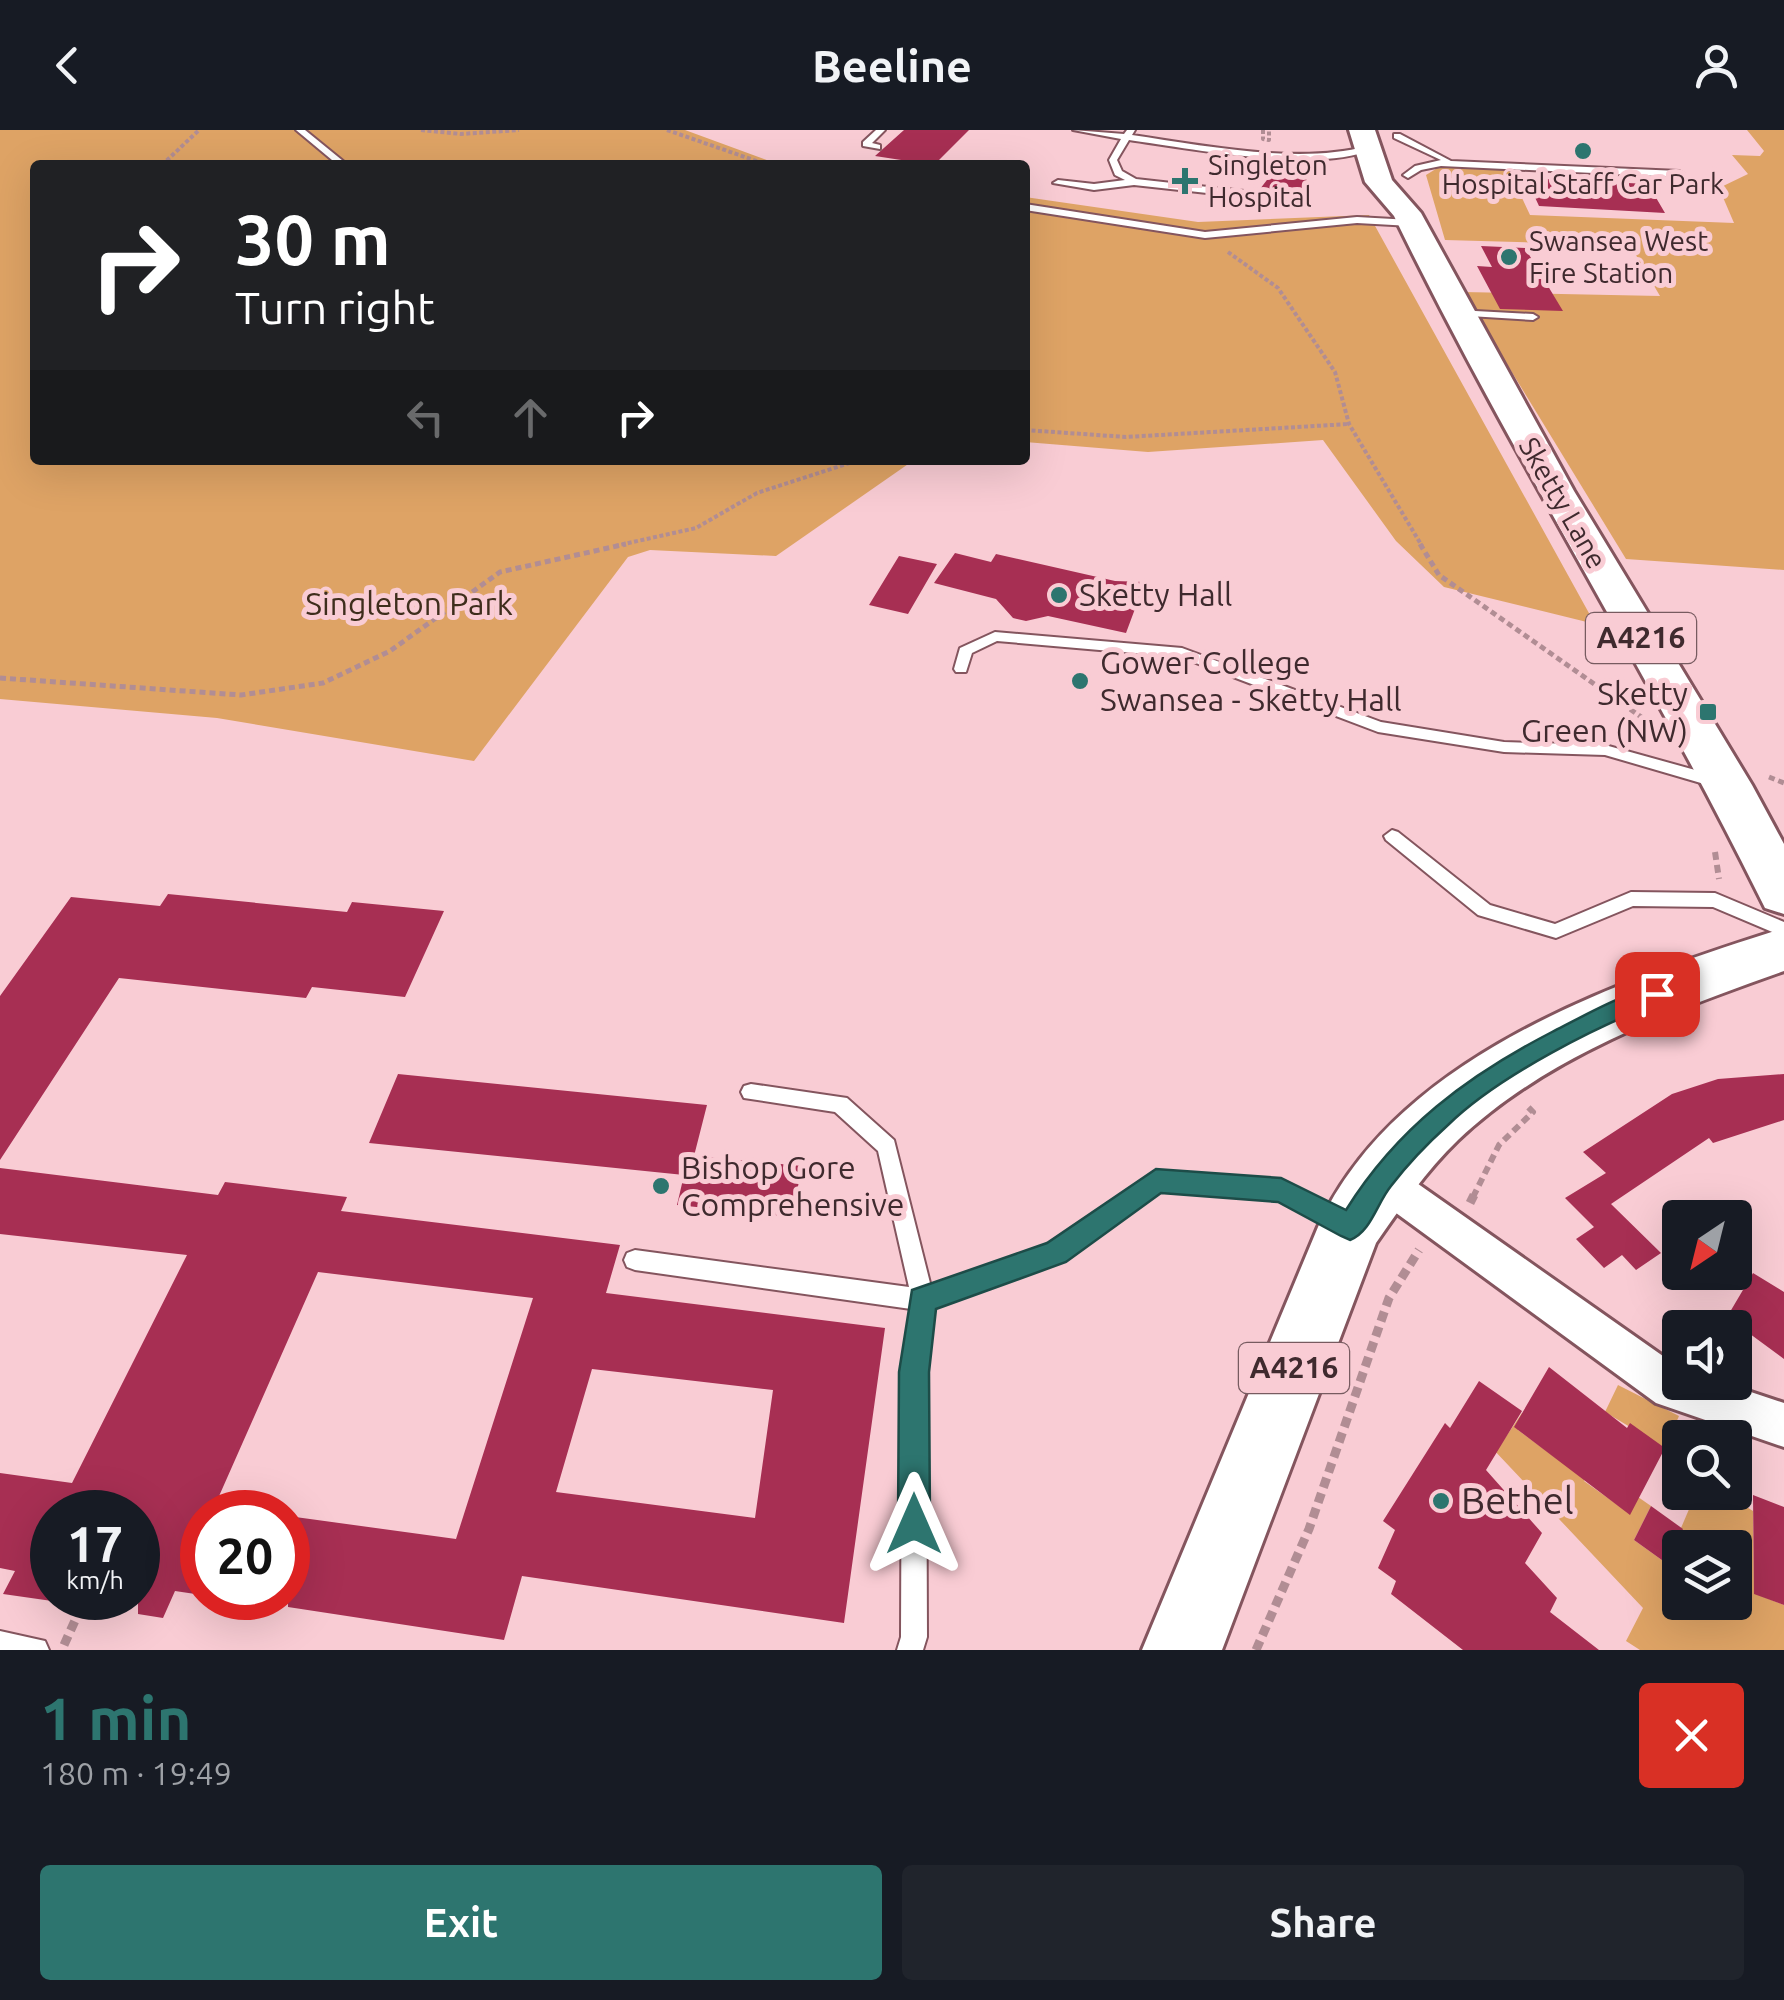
<!DOCTYPE html>
<meta charset="utf-8">
<style>
body{margin:0;font-family:Ubuntu,sans-serif;background:#20242c;color:#f1f3f6;height:100vh;display:flex;flex-direction:column;font-size:38px;white-space:nowrap}
*{box-sizing:border-box;margin:0}
p{font-size:32px;color:#9ea1a6}
.icon{flex:none;width:55px;height:55px;fill:none;stroke:currentColor;stroke-width:2;stroke-linecap:round;stroke-linejoin:round}
.map{position:relative;height:1520px;overflow:hidden}
.sheet{display:flex;flex-direction:column;background:#171b24;flex:1}
.sheet>*{flex:none}
.guide{position:absolute;left:30px;top:30px;width:1000px;height:305px;border-radius:10px;box-shadow:0 10px 40px #0002;background:#202124;color:#fff;overflow:hidden}
.needle{width:65px;rotate:215deg}
.buttons{position:absolute;left:1662px;top:1070px;display:grid;gap:20px}
.buttons a{display:grid;place-items:center;width:90px;height:90px;border-radius:10px;background:#171b24;box-shadow:0 10px 40px #0002;font-size:50px}
.speed{position:absolute;left:30px;top:1360px;display:flex;gap:20px;font-size:50px;font-weight:700;text-align:center}
.speed>*{display:grid;place-content:center;width:130px;height:130px;border-radius:50%;background:#171b24;box-shadow:0 10px 40px #0002;line-height:1}
.speed small{font-size:25px;font-weight:400}
.speed .limit{border:15px solid #d22;background:#fff;color:#111}
.pin{position:absolute;display:grid;place-items:center;width:85px;height:85px;color:#fff;margin:-42px;border-radius:20px;box-shadow:0 5px 15px #0006}
.me{position:absolute;width:110px;margin:-55px;rotate:0deg;stroke-linejoin:round;filter:drop-shadow(0 0 8px #0008)}
.turn{display:flex;align-items:center;gap:35px;height:210px;padding:0 40px;font-size:45px}
.turn .icon{width:130px;height:130px;stroke-width:2.5}
.turn b{display:block;font-size:70px;line-height:85px}
.lanes{display:flex;align-items:center;height:95px;padding:0 40px;background:#0003;justify-content:center;gap:50px;direction:ltr}
.lanes .off{opacity:.35}
.round{display:grid;place-items:center;flex:none;width:105px;height:105px;border-radius:10px;background:#20242c}
.head{display:flex;align-items:center;justify-content:space-between;height:170px;padding:0 40px}
h1{font-size:60px;font-weight:700;line-height:75px;color:#2d756f}
.action{display:flex;gap:20px;margin-top:auto;padding:20px 40px}
.action a{flex:1;height:115px;border-radius:10px;background:#2d756f;color:#fff;font-size:40px;font-weight:700;line-height:115px;text-align:center}
.action a+a{background:#20242c;color:#f1f3f6}
header{display:flex;justify-content:space-between;align-items:center;height:130px;padding:0 40px;background:#171b24;font-size:45px;font-weight:700}
.map>svg:first-child{display:block}
.green{fill:#dea365;fill-rule:evenodd}
.building{fill:#a72f53;fill-rule:evenodd}
.lines{fill:none;stroke-linecap:round;stroke-linejoin:round}
.service-casing{stroke:#84555e;stroke-width:4}
.minor-casing{stroke:#84555e;stroke-width:6}
.primary-casing{stroke:#84555e;stroke-width:6}
.path-far3{stroke:#b18d94;stroke-width:4;stroke-dasharray:4 2.5;stroke-linecap:butt}
.path-far2{stroke:#b18d94;stroke-width:5;stroke-dasharray:6 4;stroke-linecap:butt}
.path-far1{stroke:#b18d94;stroke-width:6;stroke-dasharray:8 5;stroke-linecap:butt}
.path{stroke:#b18d94;stroke-width:9;stroke-dasharray:10 6;stroke-linecap:butt}
.service{fill:#fff;fill-rule:evenodd}
.minor{fill:#fff;fill-rule:evenodd}
.primary{fill:#fff;fill-rule:evenodd}
.route{fill:#2d756f;stroke:#1d4c48;stroke-width:2.5}
.poi-dot{fill:#2d756f;stroke:#f9ccd4;stroke-width:4}
.labels{text-anchor:middle;stroke-width:10;stroke-linejoin:round;paint-order:stroke}
.far-poi-label{font-size:28px;fill:#3f2a2e;stroke:#f9ccd4;text-anchor:start}
.far-street-label{font-size:28px;fill:#3f2a2e;stroke:#f9ccd4}
.shield{fill:#f9ccd4;stroke:#775b60;stroke-width:2.5}
.shield-label{font-size:30px;font-weight:bold;fill:#3f2a2e}
.poi-label{font-size:32px;fill:#3f2a2e;stroke:#f9ccd4;text-anchor:start}
.park-label{font-size:32px;fill:#3e2d1c;stroke:#f9ccd4}
.near-poi-label{font-size:38px;fill:#3f2a2e;stroke:#f9ccd4;text-anchor:start}
</style>
<header><svg class="icon" aria-label="back" viewBox="0 0 24 24"><path d="M15 5l-7 7 7 7"/></svg>Beeline<svg class="icon" aria-label="person" viewBox="0 0 24 24"><circle cx="12" cy="8" r="4"/><path d="M4 21q1-7 8-7t8 7"/></svg></header>
<div class="map">
<svg width="1784" height="1520" viewBox="0 0 1784 1520">
<rect width="100%" height="100%" fill="#f9ccd4"/>
<path class="green" d="M0 0H685L780 35H35V330H914L776 426 650 420 628 427 474 631 217 588 0 569Z
M1747 0H1784V440L1626 429 1463 162 1660 166 1630 115 1445 110 1426 45 1439 37 1509 40 1530 85 1734 93 1719 58 1748 44 1732 25 1760 26 1764 21Z
M1025 67 1198 92 1369 85 1595 494 1444 457 1396 411 1323 310 1148 322 1025 312Z
M1618 1255 1679 1286 1665 1318 1605 1282Z
M1459 1283 1501 1314 1522 1283 1526 1286 1518 1300 1560 1331 1593 1333 1584 1351 1619 1376 1628 1360 1651 1376 1634 1410 1666 1433 1696 1363H1724L1753 1381 1754 1463 1784 1475V1520H1640L1626 1511 1643 1478ZM1680 1418H1735V1472H1680Z"/>
<path class="building" d="M904 0H969L934 35 875 26Z
M1291 43H1306L1308 71 1273 73 1280 68 1278 64 1260 59 1270 46Z
M1526 48 1648 54 1665 83 1539 76Z
M1481 116 1525 118 1563 181 1500 179 1477 136 1492 137Z
M955 423 991 432 996 424 1115 451 1145 452 1126 503 1048 486 1026 491 1013 488 996 469 934 453Z
M899 426 937 434 908 484 869 475Z
M168 764 347 782 352 772 444 781 405 867 312 857 306 868 119 848 0 1030V866L71 767 160 776Z
M398 944 707 975 694 1026 802 1036 792 1087 677 1075 684 1045 369 1013Z
M1784 944V990L1713 1013 1709 1008 1611 1074 1661 1123 1636 1140 1622 1125 1604 1138 1576 1109 1594 1097 1565 1068 1606 1043 1583 1022 1672 964 1718 949Z
M0 1038 218 1065 225 1052 347 1067 341 1081 620 1115 606 1163 885 1198 844 1493 522 1446 504 1510 288 1477V1386L456 1409 533 1168 318 1142 212 1382H202V1465L175 1461 163 1488 138 1484V1382H52V1471L3 1464 15 1441 0 1438V1343L72 1353 187 1125 0 1104ZM592 1239 773 1260 755 1388 556 1362Z
M1753 1143 1784 1162V1229L1727 1187Z
M1549 1237 1627 1298 1630 1293 1665 1318 1630 1385 1514 1297Z
M1479 1251 1522 1281 1486 1340 1542 1403 1525 1433 1557 1468 1550 1482 1599 1520H1463L1391 1464 1396 1451 1378 1438 1395 1400 1383 1391 1445 1293 1450 1298Z
M1753 1365 1784 1377V1475L1754 1464Z
M1651 1376 1683 1399 1666 1433 1634 1410Z"/>
<g class="lines">
<g class="service-casing">
<path id="service" d="M296 0H305L348 35H338Z
M876 0H885L872 13 880 15V19L863 16V12Z
M1073 0 1124 4 1127 0H1135L1132 5C1201 15 1300 35 1367 16L1371 19C1323 44 1186 18 1129 10L1117 30 1122 41 1136 49 1271 64 1276 67 1271 70 1134 55 1094 60 1053 53 1058 50 1094 54 1125 50 1115 45 1109 30 1121 9Z
M1394 4H1400L1451 31 1679 41 1684 44 1679 47 1441 36 1421 40 1408 48 1403 45 1415 36 1441 30 1394 8Z
M1025 74 1205 102 1357 87 1411 90 1416 93 1411 96 1357 93 1205 108 1025 80Z
M1457 180 1533 184 1538 187 1533 190 1453 185 1452 183Z
M995 502 1182 518 1381 592 1504 612 1605 615 1724 648 1726 652 1718 658 1605 625 1504 622 1378 602 1180 527 997 511 972 523 966 542H956L954 539 960 518Z
M1392 700 1398 702 1490 775 1555 794 1631 762 1715 763 1784 792V807L1713 777 1633 776 1556 808 1478 785 1386 710 1384 706Z
M751 954 847 968 894 1010 931 1157 1049 1115 1156 1042 1281 1051 1354 1087 1357 1094 1354 1101 1346 1104 1278 1069 1159 1061 1064 1130 933 1177 926 1243 927 1507 923 1520H897L901 1507 902 1243 911 1179 635 1140 627 1137 624 1130 627 1123 635 1120 909 1157 878 1021 835 982 744 968 741 962 744 956Z
M0 1501 45 1511 49 1520H0Z"/>
</g>
<g class="minor-casing">
<path id="minor" d="M1380 1032 1394 1037 1680 1238V1252H1721L1784 1273V1317L1656 1273 1366 1061 1361 1049 1366 1037Z"/>
</g>
<g class="primary-casing">
<path id="primary" d="M1349 0H1375L1392 50 1421 83 1574 361 1752 655 1784 714V784L1765 778 1758 764C1644 534 1506 317 1394 86L1365 52Z
M1784 798V841C1669 882 1548 925 1458 1010 1426 1041 1401 1077 1376 1113L1222 1520H1142L1318 1097C1396 925 1618 851 1784 798Z"/>
</g>
<path class="path-far3" d="M421 0 461 4 519 0
M667 0 768 35
M1263 0V9L1269 10V0
M162 35 199 0
M1228 122 1278 158 1335 242 1349 294 1422 416
M1025 300 1126 307 1349 294
M615 416 696 398 757 363 859 330"/>
<path class="path-far2" d="M1420 414 1439 445 1647 591
M0 548 241 565 323 553 390 521 500 442 626 414
M1769 647 1784 653"/>
<path class="path-far1" d="M1715 722 1719 749
M1473 1067 1499 1015 1533 982 1526 975"/>
<path class="path" d="M1470 1073 1474 1065
M64 1515 82 1475
M1256 1520 1309 1399 1389 1168 1419 1120"/>
<use href="#service" class="service"/>
<use href="#minor" class="minor"/>
<use href="#primary" class="primary"/>
</g>
<path class="route" d="M1657 854 1666 857 1669 864 1666 870C1600 894 1498 946 1448 995 1428 1013 1407 1035 1391 1056 1377 1073 1371 1102 1350 1110L1341 1106 1278 1072 1161 1063 1066 1132 936 1179 929 1242 930 1394 925 1405 914 1410 902 1405 898 1394 899 1242 912 1160 1047 1113 1156 1039 1281 1048 1346 1080C1397 998 1467 946 1552 902 1587 884 1620 866 1657 854Z"/>
<g class="poi-dot">
<circle cx="1583" cy="21" r="10"/>
<path d="M1180 36h10v10h10v10h-10v10h-10v-10h-10v-10h10z"/>
<circle cx="1509" cy="127" r="10"/>
<circle cx="1059" cy="465" r="10"/>
<circle cx="1080" cy="551" r="10"/>
<rect x="1698" y="572" width="20" height="20" rx="5"/>
<circle cx="661" cy="1056" r="10"/>
<circle cx="1441" cy="1371" r="10"/>
</g>
<g class="labels">
<g class="far-poi-label">
<text x="1208" y="45">Singleton<tspan x="1208" dy="32">Hospital</tspan></text>
<text x="1583" y="64" text-anchor="middle">Hospital Staff Car Park</text>
<text x="1529" y="121">Swansea West<tspan x="1529" dy="32">Fire Station</tspan></text>
</g>
<g class="far-street-label">
<text transform="translate(1563 373) rotate(60)" y="10">Sketty Lane</text>
</g>
<g class="shield">
<rect x="1586" y="483" width="110" height="50" rx="8"/>
<rect x="1239" y="1213" width="110" height="50" rx="8"/>
</g>
<g class="shield-label">
<text x="1641" y="518">A4216</text>
<text x="1294" y="1248">A4216</text>
</g>
<g class="poi-label">
<text x="1079" y="476">Sketty Hall</text>
<text x="1100" y="544">Gower College<tspan x="1100" dy="37">Swansea - Sketty Hall</tspan></text>
<text x="1688" y="575" text-anchor="end">Sketty<tspan x="1688" dy="37">Green (NW)</tspan></text>
<text x="681" y="1049">Bishop Gore<tspan x="681" dy="37">Comprehensive</tspan></text>
</g>
<g class="park-label">
<text x="409" y="485">Singleton Park</text>
</g>
<g class="near-poi-label">
<text x="1461" y="1384">Bethel</text>
</g>
</g>
</svg>
<div class="buttons">
<a><svg class="needle" viewBox="-14 -14 28 28"><path d="M0-13l5 13h-10z" fill="#e53935"/><path d="M0 13l5-13h-10z" fill="#9ea1a6"/></svg></a>
<a><svg class="icon" aria-label="sound" viewBox="0 0 24 24"><path d="M4 9h4l5-4v14l-5-4H4zM17 9q2 3 0 6"/></svg></a>
<a><svg class="icon" aria-label="search" viewBox="0 0 24 24"><circle cx="10" cy="10" r="6"/><path d="M15 15l6 6"/></svg></a>
<a><svg class="icon" aria-label="layers" viewBox="0 0 24 24"><path d="M12 4l9 5-9 5-9-5zM3 14l9 5 9-5"/></svg></a>
</div>
<div class="speed"><div>17<small>km/h</small></div><div class="limit">20</div></div>
<div class="pin" style="left:1657px;top:864px;background:#d93025"><svg class="icon" aria-label="arrive" viewBox="0 0 24 24"><path d="M6 21V4h12l-3 4 3 4H6"/></svg></div>
<svg class="me" style="left:914px;top:1394px" viewBox="-20 -20 40 40"><path d="M0-17L14 15 0 8-14 15z" fill="#2d756f" stroke="#fff" stroke-width="4"/></svg>
<div class="guide">
<div class="turn"><svg class="icon" aria-label="right" viewBox="0 0 24 24"><path d="M7 20v-9h11M14 6l5 5-5 5"/></svg><div><b>30 m</b>Turn right</div></div>
<div class="lanes"><svg class="icon off" aria-label="left" viewBox="0 0 24 24"><path d="M17 20v-9H6M10 6l-5 5 5 5"/></svg><svg class="icon off" aria-label="ahead" viewBox="0 0 24 24"><path d="M12 20V5M6 11l6-6 6 6"/></svg><svg class="icon" aria-label="right" viewBox="0 0 24 24"><path d="M7 20v-9h11M14 6l5 5-5 5"/></svg></div>
</div>
</div>
<section class="sheet">
<div class="head"><div><h1>1 min</h1><p>180 m · 19:49</p></div><a class="round" style="background:#d93025;color:#fff"><svg class="icon" aria-label="close" viewBox="0 0 24 24"><path d="M6 6l12 12M18 6L6 18"/></svg></a></div>
<div class="action"><a>Exit</a><a>Share</a></div>
</section>
